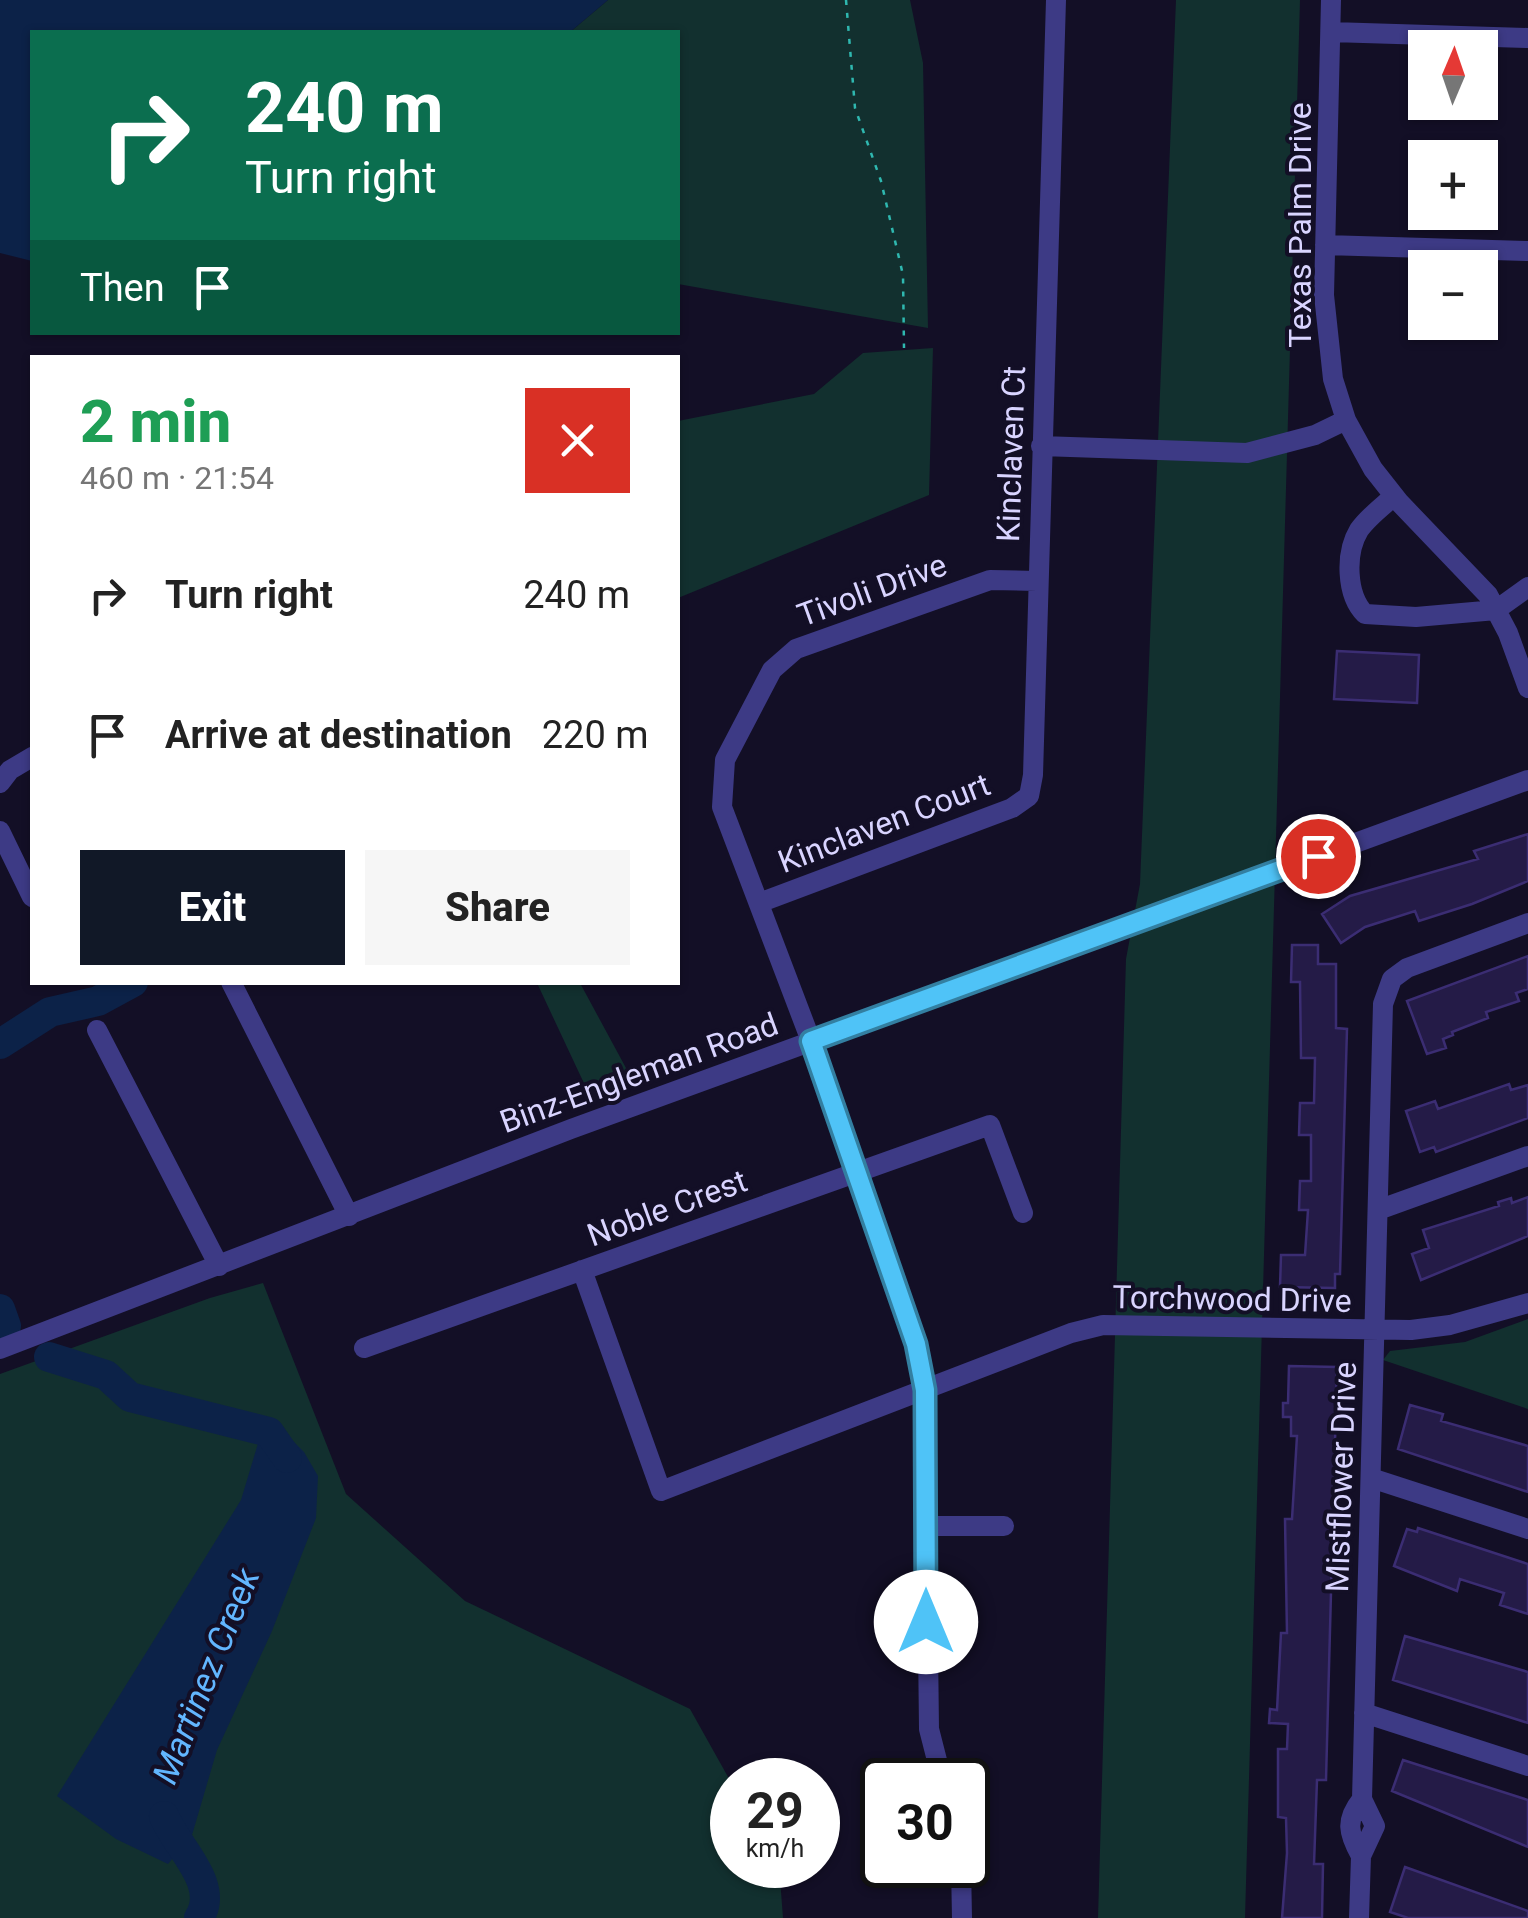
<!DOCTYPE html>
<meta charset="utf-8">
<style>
body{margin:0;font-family:Roboto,sans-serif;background:#f6f6f6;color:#222;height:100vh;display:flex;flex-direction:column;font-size:38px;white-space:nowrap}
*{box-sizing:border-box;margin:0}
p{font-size:32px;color:#767676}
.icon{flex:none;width:55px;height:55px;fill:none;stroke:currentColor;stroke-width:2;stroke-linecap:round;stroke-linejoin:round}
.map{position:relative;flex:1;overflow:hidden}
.sheet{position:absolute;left:30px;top:355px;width:650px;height:630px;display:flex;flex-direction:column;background:#fff;border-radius:0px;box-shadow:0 2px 8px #0004}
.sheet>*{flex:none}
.top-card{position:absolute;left:30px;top:30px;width:650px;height:305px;border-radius:0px;box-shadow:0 2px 8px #0004;background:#0b6e4f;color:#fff;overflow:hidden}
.needle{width:65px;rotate:2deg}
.buttons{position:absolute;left:1408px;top:30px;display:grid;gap:20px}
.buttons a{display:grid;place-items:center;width:90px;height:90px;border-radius:0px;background:#fff;box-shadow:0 2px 8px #0004;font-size:50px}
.speed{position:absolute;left:710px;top:1758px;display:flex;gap:20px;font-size:50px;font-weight:700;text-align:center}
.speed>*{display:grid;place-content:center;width:130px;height:130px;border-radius:50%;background:#fff;box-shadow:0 2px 8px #0004;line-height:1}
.speed small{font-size:25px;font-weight:400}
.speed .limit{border:5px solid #111;border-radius:15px;background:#fff;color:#111}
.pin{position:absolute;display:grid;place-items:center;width:85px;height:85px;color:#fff;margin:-42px;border:5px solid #fff;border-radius:50%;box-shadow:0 2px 10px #0007}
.me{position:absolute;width:110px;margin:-55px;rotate:0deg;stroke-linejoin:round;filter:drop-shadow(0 0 8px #0008)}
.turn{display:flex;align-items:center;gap:35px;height:210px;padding:0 50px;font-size:45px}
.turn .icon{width:130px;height:130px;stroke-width:2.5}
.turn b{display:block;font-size:70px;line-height:85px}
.then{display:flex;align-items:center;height:95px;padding:0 50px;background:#0003;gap:20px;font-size:38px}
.round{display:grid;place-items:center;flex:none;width:105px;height:105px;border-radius:0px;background:#f6f6f6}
.headline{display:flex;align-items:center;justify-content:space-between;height:170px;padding:0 50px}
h1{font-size:60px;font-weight:800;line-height:75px;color:#1e9e55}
.action{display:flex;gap:20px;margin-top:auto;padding:20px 50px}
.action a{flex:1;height:115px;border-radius:0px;background:#111827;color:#fff;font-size:40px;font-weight:800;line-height:115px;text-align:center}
.action a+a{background:#f6f6f6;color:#222}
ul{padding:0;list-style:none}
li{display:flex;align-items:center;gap:30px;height:140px;padding:0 50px}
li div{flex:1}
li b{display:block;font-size:38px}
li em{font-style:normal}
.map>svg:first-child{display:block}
.green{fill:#12302f}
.water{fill:#0c2248}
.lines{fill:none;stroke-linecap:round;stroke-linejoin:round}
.river{stroke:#0c2248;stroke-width:30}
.building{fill:#241b47;stroke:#3b2d73;stroke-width:2.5}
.path{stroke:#2fb8b0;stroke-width:2.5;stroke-dasharray:5 8;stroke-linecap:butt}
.minor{stroke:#3d3a85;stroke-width:20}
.route-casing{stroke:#337fa1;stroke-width:25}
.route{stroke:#4fc3f7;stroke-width:18}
.labels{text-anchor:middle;stroke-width:8;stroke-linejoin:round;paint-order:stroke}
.street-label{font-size:32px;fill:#d9d4ff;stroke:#130f26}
.water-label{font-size:35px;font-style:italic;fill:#62b6ff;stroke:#130f26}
</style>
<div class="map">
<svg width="1528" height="1918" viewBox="0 0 1528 1918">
<rect width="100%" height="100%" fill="#130f26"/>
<path class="green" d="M608 0H910L923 63 928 328 678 284V32H570Z
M1176 0H1300L1245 1918H1098L1126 959 1140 884Z
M933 348 929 495 678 598V421L814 394 863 353Z
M537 983H580L633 1081 589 1094Z
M263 1283 346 1494 465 1601 690 1709 732 1784V1865H779L783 1918H0V1374L210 1298Z
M1528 1319V1409L1383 1360 1390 1351 1465 1342Z"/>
<path class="water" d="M0 0H608L570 32H32V261L0 253Z
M262 1430 285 1433 304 1452 318 1476 316 1518 272 1631 217 1750 192 1835 168 1864 116 1839 57 1796 241 1500Z"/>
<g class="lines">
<path class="river" d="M0 1044 50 1012 98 1001 133 982
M0 1309 6 1326
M49 1357 106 1375 130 1397 269 1432 287 1458
M164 1816C176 1847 221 1884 199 1918"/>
</g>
<path class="building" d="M1337 651 1419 655 1417 703 1334 699Z
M1528 834V881L1472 904 1419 921 1415 911 1365 927 1341 943 1322 914 1350 896 1478 859 1474 851Z
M1292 945H1318V964H1336V1028L1347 1029 1340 1274H1335V1288L1280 1287 1281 1255H1305L1308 1210H1299L1300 1181H1311V1135H1299L1300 1103H1314L1315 1058H1301L1300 982H1291Z
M1528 956V989L1516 993 1519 1001 1486 1012 1488 1018 1452 1032 1453 1035 1443 1039 1446 1048 1427 1054 1407 1001Z
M1509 1084 1511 1090 1528 1085V1118L1436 1152 1434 1147 1420 1152 1406 1111 1435 1101 1438 1109Z
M1528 1197V1236L1421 1280 1412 1254 1429 1248 1423 1230 1499 1206 1498 1202 1511 1198 1512 1203Z
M1289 1366 1337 1367 1326 1780H1317L1314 1864H1323L1322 1918H1282L1287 1853 1286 1818 1278 1817V1749H1287L1288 1724 1269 1723 1270 1709 1277 1710 1281 1633H1287L1285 1519H1292L1297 1436H1291V1417H1283V1403H1288Z
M1410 1405 1443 1414 1441 1421 1528 1446V1492L1398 1449Z
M1418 1528 1528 1564V1614L1500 1605 1504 1593 1460 1579 1457 1591 1394 1566 1407 1529 1417 1532Z
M1405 1636 1528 1672V1723L1393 1680Z
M1403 1760 1528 1800V1847L1392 1791Z
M1405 1867 1528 1911V1918H1408L1390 1912Z"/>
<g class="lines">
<path class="path" d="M846 0 855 108 881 181 903 275 904 348"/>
<path class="minor" d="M1331 0 1324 295 1333 379 1346 420 1373 469 1399 502 1488 595 1508 633 1528 688
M1331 32 1528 38
M1325 245 1528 251
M1041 446 1247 453 1315 435 1346 420
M1394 496C1383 506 1368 517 1359 530 1345 553 1346 595 1365 614L1416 617 1496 610 1528 587
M0 783 10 770 32 757
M0 831 32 897
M759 903 1012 808 1029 796 1033 775 1056 0
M231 982 349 1216
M97 1030 219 1266
M1378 1210 1528 1156
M582 1270 661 1491 1071 1333 1103 1325 1411 1330 1450 1325 1528 1303
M364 1348 990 1125 1023 1213
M0 1349 571 1129 1528 780
M1371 1478 1528 1529
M925 1526H1004
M1364 1713 1528 1766
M942 1780 929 1729 925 1390 916 1344 811 1041 722 807 725 760 772 670 796 649 990 580 1037 581
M1361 1856C1348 1833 1345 1820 1362 1799
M961 1865 962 1918
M1359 1918 1361 1856 1375 1826 1362 1799 1383 1004 1392 979 1407 968 1528 923"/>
</g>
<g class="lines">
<g class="route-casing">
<path id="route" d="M926 1622 925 1390 916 1344 811 1041 1318 856"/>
</g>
<use href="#route" class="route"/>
</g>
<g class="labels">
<g class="street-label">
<text transform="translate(1300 225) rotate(-90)" y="11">Texas Palm Drive</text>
<text transform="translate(1011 454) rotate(-88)" y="11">Kinclaven Ct</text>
<text transform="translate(872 590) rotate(-20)" y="11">Tivoli Drive</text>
<text transform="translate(884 823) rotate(-21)" y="11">Kinclaven Court</text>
<text transform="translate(639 1073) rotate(-20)" y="11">Binz-Engleman Road</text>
<text transform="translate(667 1208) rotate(-20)" y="11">Noble Crest</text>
<text transform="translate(1232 1299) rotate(1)" y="11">Torchwood Drive</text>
<text transform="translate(1341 1477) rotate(-88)" y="11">Mistflower Drive</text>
</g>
<g class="water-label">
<text transform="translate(206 1676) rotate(-68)" y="12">Martinez Creek</text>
</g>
</g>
</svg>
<div class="buttons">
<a><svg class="needle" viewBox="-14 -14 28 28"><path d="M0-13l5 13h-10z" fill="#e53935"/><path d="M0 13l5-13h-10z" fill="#767676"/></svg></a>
<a>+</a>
<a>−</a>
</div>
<div class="speed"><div>29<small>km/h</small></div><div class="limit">30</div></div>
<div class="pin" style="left:1318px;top:856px;background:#d93025"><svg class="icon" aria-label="arrive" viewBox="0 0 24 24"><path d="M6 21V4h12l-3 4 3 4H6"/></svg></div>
<svg class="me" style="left:926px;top:1622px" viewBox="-20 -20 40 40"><circle r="19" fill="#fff"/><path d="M0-13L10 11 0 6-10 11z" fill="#4fc3f7"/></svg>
<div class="top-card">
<div class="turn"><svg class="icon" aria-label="right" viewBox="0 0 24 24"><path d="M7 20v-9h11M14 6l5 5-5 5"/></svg><div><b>240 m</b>Turn right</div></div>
<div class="then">Then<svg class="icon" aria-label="arrive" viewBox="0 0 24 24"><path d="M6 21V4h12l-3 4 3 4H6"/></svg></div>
</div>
<section class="sheet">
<div class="headline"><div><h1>2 min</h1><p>460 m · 21:54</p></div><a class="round" style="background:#d93025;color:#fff"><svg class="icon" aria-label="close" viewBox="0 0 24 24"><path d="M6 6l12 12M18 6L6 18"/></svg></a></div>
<ul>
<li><svg class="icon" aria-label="right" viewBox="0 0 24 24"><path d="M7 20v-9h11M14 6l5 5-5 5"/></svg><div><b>Turn right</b></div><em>240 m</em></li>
<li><svg class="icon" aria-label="arrive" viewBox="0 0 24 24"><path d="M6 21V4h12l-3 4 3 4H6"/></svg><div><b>Arrive at destination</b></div><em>220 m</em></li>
</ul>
<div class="action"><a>Exit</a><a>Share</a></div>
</section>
</div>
